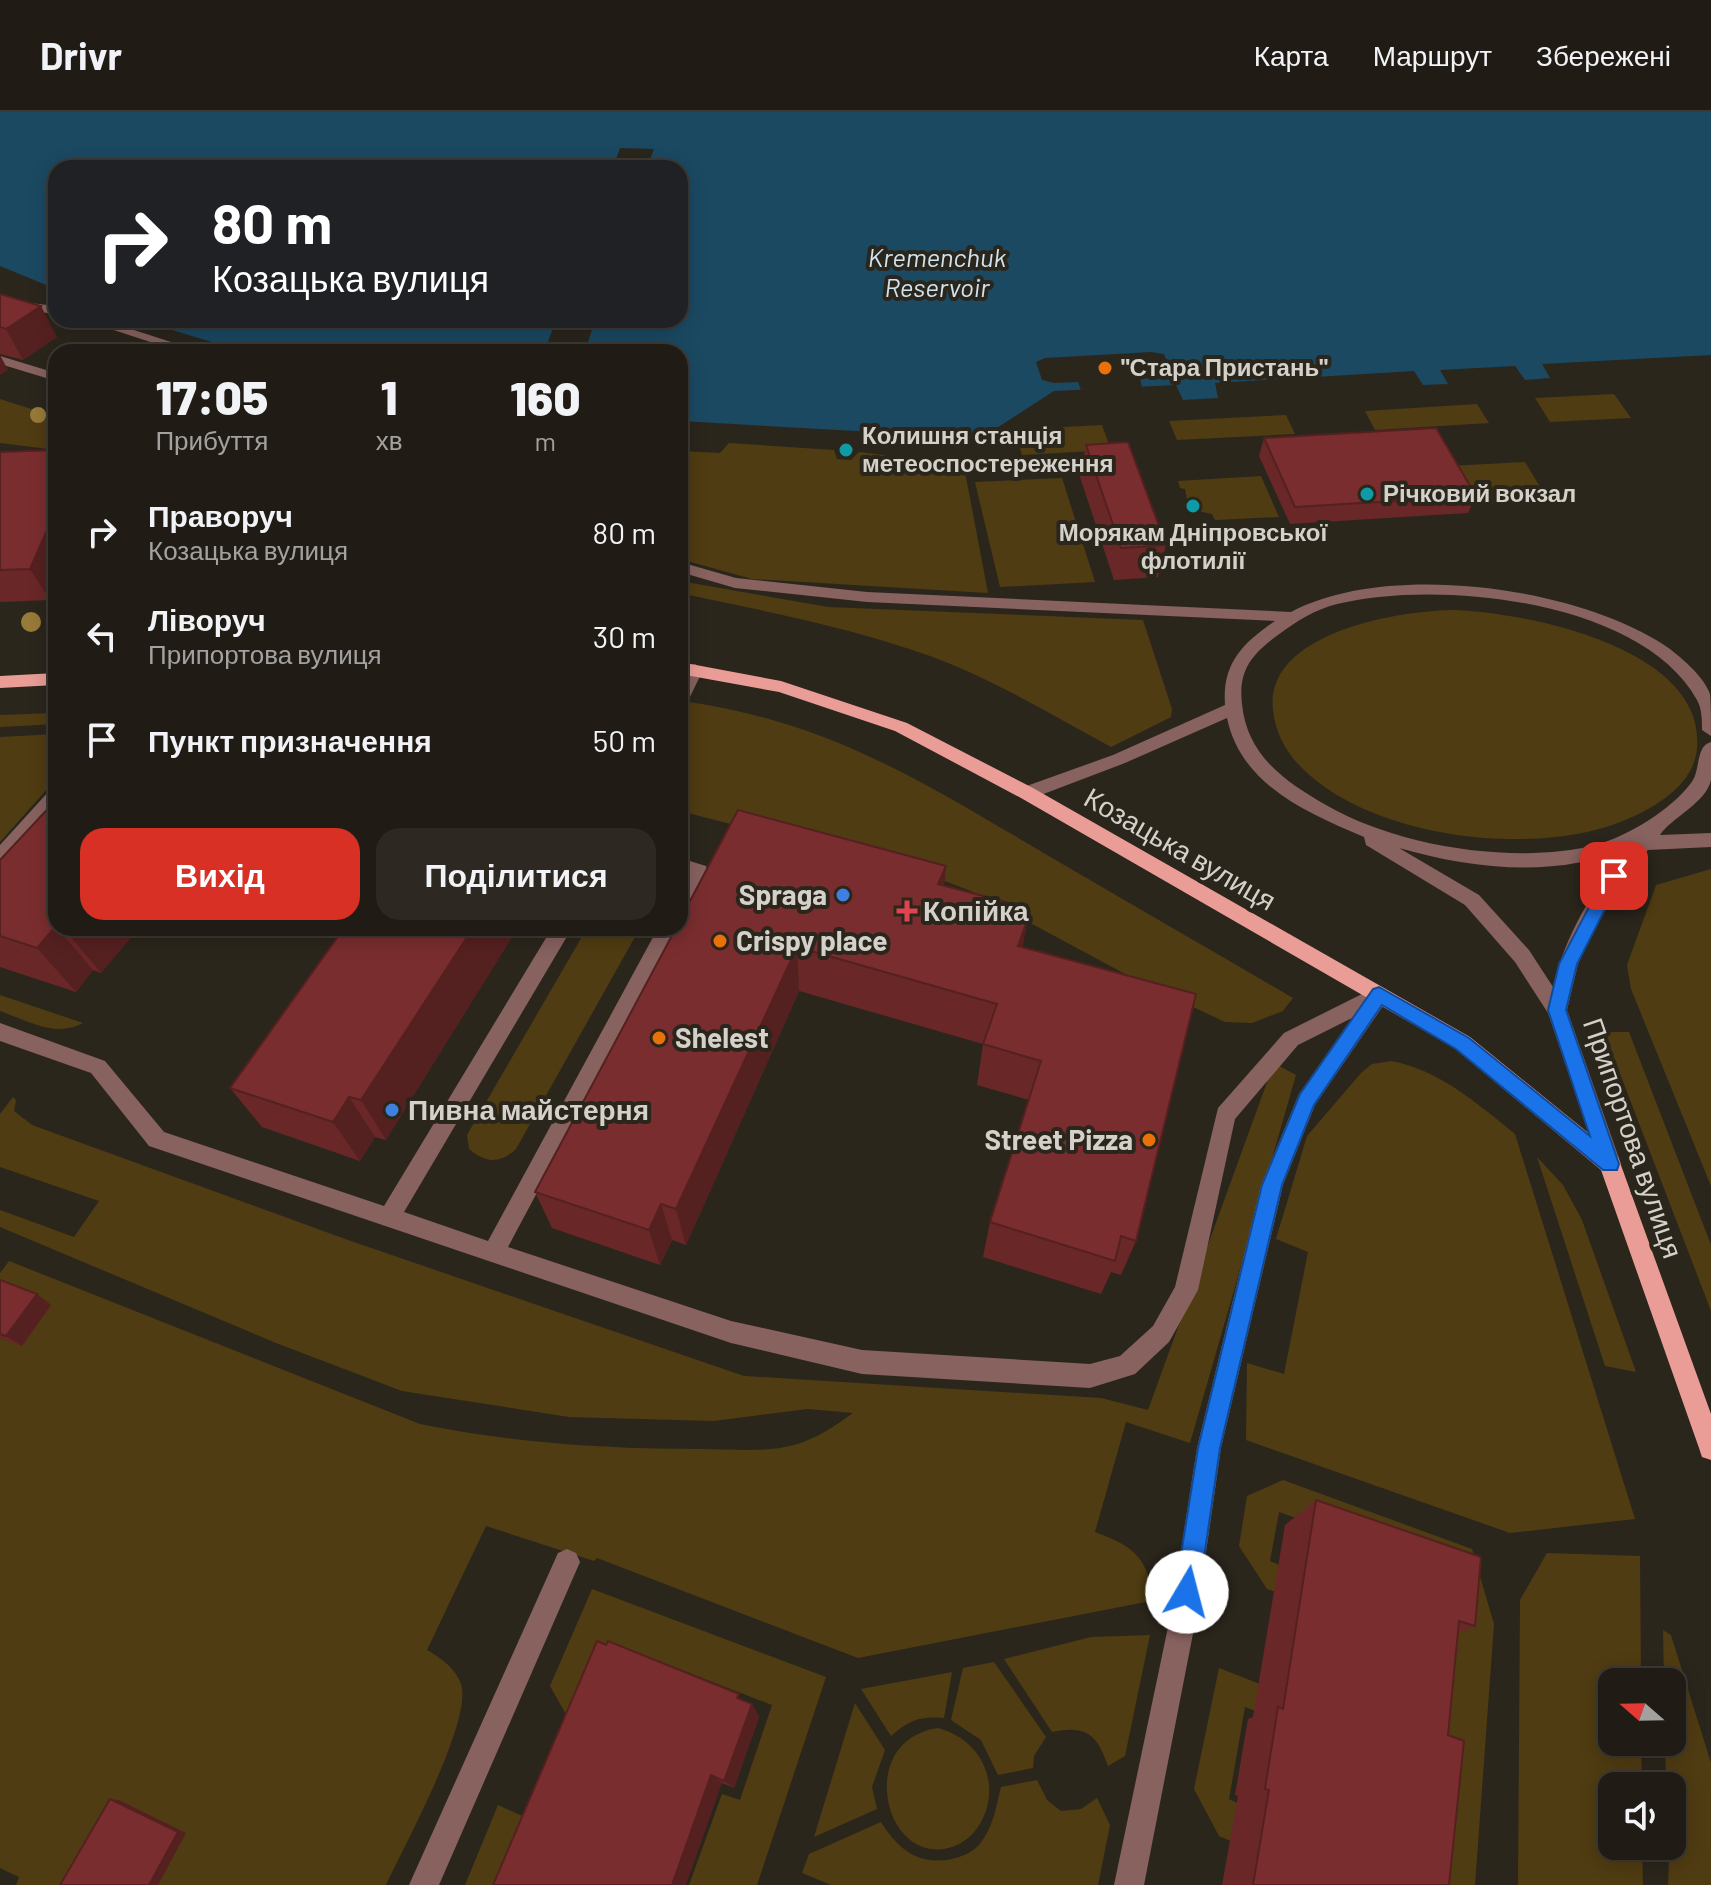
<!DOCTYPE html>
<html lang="uk">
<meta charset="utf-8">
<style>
body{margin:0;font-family:Barlow,sans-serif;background:#2d2922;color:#f1f3f6;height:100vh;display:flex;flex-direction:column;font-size:30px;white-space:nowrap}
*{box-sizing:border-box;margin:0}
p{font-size:26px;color:#a2a1a0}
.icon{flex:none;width:44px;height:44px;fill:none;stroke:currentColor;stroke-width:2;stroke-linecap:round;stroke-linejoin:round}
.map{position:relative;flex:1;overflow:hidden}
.details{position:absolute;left:48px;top:232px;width:640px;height:592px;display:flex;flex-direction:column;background:#201c15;border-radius:24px;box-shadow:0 4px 20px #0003,0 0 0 2px #3d3a34}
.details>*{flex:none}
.banner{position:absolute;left:48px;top:48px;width:640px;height:168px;border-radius:24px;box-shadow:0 4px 20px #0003,0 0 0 2px #3d3a34;background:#202124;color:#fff;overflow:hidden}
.needle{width:52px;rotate:290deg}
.buttons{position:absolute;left:1598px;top:1556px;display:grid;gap:16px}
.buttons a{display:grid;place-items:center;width:88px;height:88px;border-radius:16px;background:#201c15;box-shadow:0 4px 20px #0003,0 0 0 2px #3d3a34;font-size:40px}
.pin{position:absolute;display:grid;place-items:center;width:68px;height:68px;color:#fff;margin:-34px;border-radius:16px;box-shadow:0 4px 12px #0006}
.me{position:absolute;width:88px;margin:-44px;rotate:8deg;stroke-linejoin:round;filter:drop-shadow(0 0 6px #0008)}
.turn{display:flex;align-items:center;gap:28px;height:168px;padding:0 32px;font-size:36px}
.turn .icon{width:104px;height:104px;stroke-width:2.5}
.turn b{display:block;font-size:56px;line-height:68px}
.eta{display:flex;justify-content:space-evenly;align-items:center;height:136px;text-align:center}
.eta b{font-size:48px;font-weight:800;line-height:56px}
.primary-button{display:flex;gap:16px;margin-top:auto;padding:16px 32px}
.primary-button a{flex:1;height:92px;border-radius:24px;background:#d93025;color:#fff;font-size:32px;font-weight:800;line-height:92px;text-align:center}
.primary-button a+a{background:#2d2922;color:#f1f3f6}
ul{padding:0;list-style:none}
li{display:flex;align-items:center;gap:24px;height:104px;padding:0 32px}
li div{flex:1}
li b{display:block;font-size:30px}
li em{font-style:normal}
header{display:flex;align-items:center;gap:48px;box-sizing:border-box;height:112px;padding:0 40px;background:#201c15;border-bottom:2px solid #3d3a34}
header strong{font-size:38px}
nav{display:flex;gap:44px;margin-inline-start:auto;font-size:28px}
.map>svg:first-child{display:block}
.green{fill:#503c12}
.water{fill:#1b4962}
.pier{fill:#2b261c}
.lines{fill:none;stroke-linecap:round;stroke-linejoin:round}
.minor{fill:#87625f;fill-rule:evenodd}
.major{fill:#e99d96;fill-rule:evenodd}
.tree{fill:#987a39}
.wall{fill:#692728}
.shaded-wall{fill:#552020}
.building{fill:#7a2d2e;stroke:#552020;stroke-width:2}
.route{fill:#1a73e8;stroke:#114b97;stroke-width:2}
.food-dot{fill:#e8710a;stroke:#2b261c;stroke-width:3}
.culture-dot{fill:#0f9aa8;stroke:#2b261c;stroke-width:3}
.shop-dot{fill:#3f7fe0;stroke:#2b261c;stroke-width:3}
.health-dot{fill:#e0444e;stroke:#2b261c;stroke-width:3}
.labels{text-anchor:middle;stroke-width:8;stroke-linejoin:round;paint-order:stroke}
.far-poi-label{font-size:24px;font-weight:bold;fill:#d4d1cb;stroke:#2b261c;text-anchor:start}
.far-water-label{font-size:26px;font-style:italic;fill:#cfe3f0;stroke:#2b261c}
.street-label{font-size:28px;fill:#d4d1cb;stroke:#2b261c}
.poi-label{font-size:28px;font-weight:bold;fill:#d4d1cb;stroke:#2b261c;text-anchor:start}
</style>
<header>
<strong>Drivr</strong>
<nav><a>Карта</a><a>Маршрут</a><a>Збережені</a></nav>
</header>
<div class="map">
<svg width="1711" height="1773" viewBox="0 0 1711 1773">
<rect width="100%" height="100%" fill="#2b261c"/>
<path class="green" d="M1614 282 1631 306 1550 310 1535 286Z
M0 287 56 305V338L0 331Z
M1477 292 1489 311 1375 318 1365 299Z
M1286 303 1295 322 1177 328 1169 309Z
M1102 313 1111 338 1022 343 1016 321H1026L1025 317Z
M729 331 834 338 837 347 851 348 859 340 949 351 965 360 988 481 752 467 680 447V339L720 341Z
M1525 350 1542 378H1534L1537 383 1528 384 1531 390 1476 393 1464 371 1448 354Z
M1261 364 1279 405 1215 408 1212 402 1189 397 1185 377 1180 376 1178 369Z
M1062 366 1095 470 1000 475 975 370Z
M680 469 828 495 1143 508 1172 597 1171 605 1111 635C1052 603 993 567 930 544 849 515 764 499 680 481Z
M1456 498C1527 501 1706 536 1697 636 1694 674 1654 696 1623 709 1532 746 1367 726 1298 652 1284 637 1275 618 1273 598 1264 520 1401 498 1456 498Z
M682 589C828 609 923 670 1047 743 1129 791 1211 838 1293 886L1283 899 1252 911 1225 910 1140 870 971 779 923 761 680 699Z
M56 601V612L0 615V603Z
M56 622V667L0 730V625Z
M1711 757V1074L1631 877 1627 853 1656 773Z
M587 816H640L516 1037C500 1052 485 1051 469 1037L467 1023Z
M0 883 83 911C56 926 28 909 0 899Z
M1604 920H1629L1711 1133V1199Z
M1391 949C1438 957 1478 992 1515 1022L1635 1407 1510 1421 1246 1328 1247 1251 1284 1262 1308 1140 1276 1127 1307 1024 1361 961 1372 952Z
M1274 951 1296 963 1190 1331 1126 1310 1095 1420C1136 1435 1145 1445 1156 1488L858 1546 597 1446 594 1449 486 1414 427 1538C441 1546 455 1556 461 1572 473 1609 404 1734 386 1773H16L19 1765 0 1756V1161L9 1149 420 1312C514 1331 606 1337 702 1337 731 1337 765 1341 794 1333 816 1327 835 1314 853 1301L808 1297 714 1309 569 1305 402 1279 276 1231 0 1115V1098L74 1125 99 1089 0 1055V1002L13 985 16 988 14 999 32 1013 348 1128 744 1264 1101 1286 1148 1298Z
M1537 1045 1563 1073 1582 1108 1636 1260 1605 1254Z
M1283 1368 1472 1437 1494 1512 1475 1773H1410L1445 1459 1279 1400 1270 1449 1293 1459 1287 1484 1267 1477 1239 1434 1247 1384Z
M1547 1441 1640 1444 1641 1570H1612V1630H1641L1642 1674H1612V1734H1642L1643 1773H1518L1520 1488Z
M592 1477 826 1565 757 1773H689L722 1682 740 1688 772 1593 610 1530 572 1613 550 1574Z
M1663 1518 1671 1523 1711 1651V1773H1668L1672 1674H1666L1665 1630H1672V1570H1664Z
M1150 1523 1125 1644 1108 1654C1097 1622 1086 1613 1052 1620L1004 1547 1091 1525Z
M994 1550 1046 1625 1034 1644 1033 1656 998 1663 981 1628 951 1608 963 1556Z
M1219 1556 1270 1576 1264 1602 1245 1595 1229 1687 1251 1698 1245 1735 1219 1724 1194 1677Z
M952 1560 944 1606C920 1604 909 1608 891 1624L861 1577Z
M855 1591 885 1638 872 1675 877 1697 814 1725Z
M938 1616C981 1627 1003 1672 980 1712 973 1723 964 1731 952 1735 884 1757 854 1628 938 1616Z
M1037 1668 1047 1688 1061 1699 1081 1697 1097 1686 1110 1713 1098 1773H831L802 1761 809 1742 881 1710C898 1737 918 1754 952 1747 961 1745 973 1740 979 1733 993 1716 996 1696 1001 1675Z
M498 1693 542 1713 508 1773H465Z"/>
<path class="water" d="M0 0H1711V243L1542 252 1550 266 1525 268 1515 254 1440 258 1448 272 1423 273 1414 259 1215 271 1218 286 1183 288 1176 273 1054 279 981 326 680 309V240H245L139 208H680V56H56V177L0 154Z"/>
<path class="pier" d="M620 36 654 37 647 56H613Z
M556 208H595L585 240H544Z
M1151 240 1164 242 1173 264 1140 267 1142 275 1081 278 1078 270 1054 271 1042 268 1036 250 1045 246Z"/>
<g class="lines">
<path class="minor" d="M13 189 56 194V202L15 197 0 204V195Z
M83 208H103L202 240H181Z
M0 244 56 261V269L0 252Z
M680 450 736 466 867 480 1291 500C1388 448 1582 475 1670 537 1684 548 1704 565 1710 582 1711 593 1711 612 1711 624L1702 618C1702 608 1702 597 1697 588 1642 488 1438 467 1337 492 1316 497 1295 510 1278 523 1252 542 1238 558 1242 592 1247 643 1284 669 1326 693 1398 735 1516 753 1596 733 1628 724 1671 698 1691 671 1701 659 1695 634 1711 630 1711 642 1711 657 1711 668 1706 691 1671 706 1660 723L1711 721V735L1648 738 1621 769 1595 815 1578 852 1567 898 1621 1052 1618 1059 1610 1062 1602 1059 1548 901 1515 850 1465 793 1366 733 1364 725C1307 701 1241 673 1227 606L1125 651 1033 686H1021L1018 681 1021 676 1113 643 1225 593C1222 551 1243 531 1275 509L867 490 735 476 680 460ZM1629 735C1594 774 1565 824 1553 875L1529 838 1479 783 1399 736C1472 757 1557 767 1629 735Z
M695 552 703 558 686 593 680 595V572L689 554Z
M56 676V695L7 750 0 752V733L50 678Z
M680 746 706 754 708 759 687 799 680 802V776L688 763 680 760Z
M552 816H572L404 1100 488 1129 658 816H678L508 1135 731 1209 862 1238 1090 1252 1120 1244 1153 1214 1175 1175 1218 996 1284 921 1372 877H1386L1389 883 1385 891 1315 993 1283 1073 1221 1336 1198 1496 1144 1773H1114L1172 1496 1197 1336 1261 1073 1299 982 1352 906 1298 933 1235 1007 1198 1178 1169 1230 1135 1262 1090 1276 862 1262 731 1231 149 1034 91 961 0 929V911L105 949 164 1020 384 1094Z
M567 1437 576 1441 580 1450 439 1773H409L558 1441Z"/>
<path class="major" d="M680 550 781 569 907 611 1033 676 1470 925 1618 1045 1711 1302V1348L1702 1345 1699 1336 1601 1058 1456 937 1021 686 895 619 779 580 680 562Z
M56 561V573L0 576V564Z"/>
</g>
<g class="tree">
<circle cx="38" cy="303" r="8"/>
<circle cx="31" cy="510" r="10"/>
</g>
<path class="wall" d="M0 182 57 225 23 248 0 242Z
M1264 326 1476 384 1468 401 1290 412 1259 344Z
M1086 333 1166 433 1158 465 1114 468 1080 365Z
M56 338V473L50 488 0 490V340Z
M0 748 56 816H139L101 861 93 858 76 880 0 855Z
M944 773 1005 799 1023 835 1136 1129 1121 1163 1111 1160 1101 1182 983 1145 990 1110 1029 988 977 973 983 932 799 879 686 1133 672 1128 660 1153 552 1116 535 1080 676 816Z
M344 816 386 1028 375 1025 360 1049 262 1015 230 976Z
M0 1168 37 1182 51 1193 22 1234 0 1226Z
M1316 1388 1475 1514 1458 1521 1448 1623 1449 1773H1222L1238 1684 1235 1683 1248 1607 1253 1605 1285 1413Z
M743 1588 752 1592 759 1605 734 1676 722 1671 493 1773Z"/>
<path class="shaded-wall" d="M41 194 57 225 23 248 6 217Z
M0 243 8 258 0 263Z
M56 398V473L50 488 30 457Z
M946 754 942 800 938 772Z
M1028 806 1020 850 1018 834Z
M56 814V816H57L93 858 76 880 37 836Z
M65 816H139L101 861 64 817Z
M473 816H518L386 1028 361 988Z
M797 835 799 879 686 1133 676 1097Z
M349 985 375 1025 360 1049 333 1010Z
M661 1092 672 1128 660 1153 649 1118Z
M37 1182 51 1193 22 1234 6 1224Z
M752 1592 759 1605 734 1676 724 1669Z
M711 1663 722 1671 686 1773H672Z
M110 1687 119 1688 186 1721 158 1773H149Z"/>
<path class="building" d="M0 182 41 194 6 217 0 215Z
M219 231 249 240H207Z
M1436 316 1476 384 1295 395 1264 326Z
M1128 330 1166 433 1121 436 1086 333Z
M56 338V398L30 457 0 458V340Z
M56 688V814L37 836 0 824V748Z
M738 698 946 754 938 772 1006 790 1004 799 1028 806 1018 834 1196 882 1136 1129 1121 1124 1115 1149 990 1110 1041 949 983 932 997 892 797 835 676 1097 661 1092 649 1118 535 1080 676 816H680V808Z
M344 816H473L361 988 349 985 333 1010 230 976Z
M0 1168 37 1182 6 1224 0 1222Z
M1316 1388 1481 1445 1475 1514 1459 1509 1448 1623 1464 1629 1449 1773H1253L1269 1678 1265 1677 1278 1595 1283 1597Z
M597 1529 606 1533 608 1529 739 1582 737 1586 752 1592 724 1669 711 1663 672 1773H493Z
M110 1687 178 1720 149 1773H60Z"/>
<path class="route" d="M1614 757 1622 764 1577 852 1566 898 1619 1052 1617 1058H1603L1456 937 1382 893 1314 993 1282 1073 1220 1336 1199 1480 1195 1488 1187 1492 1178 1488 1175 1480 1198 1336 1262 1073 1300 982 1373 877 1379 875 1469 926 1590 1024 1548 898 1559 852 1608 759Z"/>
<g class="food-dot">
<circle cx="1105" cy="256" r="8"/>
<circle cx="720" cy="829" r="8"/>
<circle cx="659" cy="926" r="8"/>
<circle cx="1149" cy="1028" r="8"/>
</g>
<g class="culture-dot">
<circle cx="846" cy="338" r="8"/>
<circle cx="1367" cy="382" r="8"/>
<circle cx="1193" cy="394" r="8"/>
</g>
<g class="shop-dot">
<circle cx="843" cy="783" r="8"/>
<circle cx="392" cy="998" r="8"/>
</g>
<path class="health-dot" d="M903 787h8v8h8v8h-8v8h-8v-8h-8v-8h8z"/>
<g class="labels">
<g class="far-poi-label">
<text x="1121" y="264">"Стара Пристань"</text>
<text x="862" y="332">Колишня станція<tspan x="862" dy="28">метеоспостереження</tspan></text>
<text x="1383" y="390">Річковий вокзал</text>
<text x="1193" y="429" text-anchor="middle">Морякам Дніпровської<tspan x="1193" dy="28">флотилії</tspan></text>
</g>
<g class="far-water-label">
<text x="937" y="155">Kremenchuk<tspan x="937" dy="30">Reservoir</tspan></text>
</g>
<g class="street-label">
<text transform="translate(1180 737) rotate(30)" y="10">Козацька вулиця</text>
<text transform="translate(1633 1026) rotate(71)" y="10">Припортова вулиця</text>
</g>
<g class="poi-label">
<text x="827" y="793" text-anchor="end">Spraga</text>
<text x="923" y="809">Копійка</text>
<text x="736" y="839">Crispy place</text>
<text x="675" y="936">Shelest</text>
<text x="408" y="1008">Пивна майстерня</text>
<text x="1133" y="1038" text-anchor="end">Street Pizza</text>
</g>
</g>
</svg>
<div class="buttons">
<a><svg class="needle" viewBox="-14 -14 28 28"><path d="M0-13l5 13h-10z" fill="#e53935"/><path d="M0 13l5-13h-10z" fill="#a2a1a0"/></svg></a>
<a><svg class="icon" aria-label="sound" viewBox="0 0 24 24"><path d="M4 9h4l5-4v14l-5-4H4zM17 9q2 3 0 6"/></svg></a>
</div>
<div class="pin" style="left:1614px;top:764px;background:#d93025"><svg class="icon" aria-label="arrive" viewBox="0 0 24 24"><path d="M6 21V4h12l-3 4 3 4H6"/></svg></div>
<svg class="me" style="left:1187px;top:1480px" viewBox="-20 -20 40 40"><circle r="19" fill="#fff"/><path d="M0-13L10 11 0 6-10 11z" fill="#1a73e8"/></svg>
<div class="banner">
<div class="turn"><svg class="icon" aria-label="right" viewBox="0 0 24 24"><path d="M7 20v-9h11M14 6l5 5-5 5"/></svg><div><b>80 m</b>Козацька вулиця</div></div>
</div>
<section class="details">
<div class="eta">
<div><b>17:05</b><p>Прибуття</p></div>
<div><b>1</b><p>хв</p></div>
<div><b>160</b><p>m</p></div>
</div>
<ul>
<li><svg class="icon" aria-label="right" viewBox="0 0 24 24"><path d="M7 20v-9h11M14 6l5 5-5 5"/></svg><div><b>Праворуч</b><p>Козацька вулиця</p></div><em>80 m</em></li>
<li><svg class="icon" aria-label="left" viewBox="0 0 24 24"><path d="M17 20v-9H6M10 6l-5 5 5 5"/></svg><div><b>Ліворуч</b><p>Припортова вулиця</p></div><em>30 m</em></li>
<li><svg class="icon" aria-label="arrive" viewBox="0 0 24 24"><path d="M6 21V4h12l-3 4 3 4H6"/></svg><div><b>Пункт призначення</b></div><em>50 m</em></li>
</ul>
<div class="primary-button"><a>Вихід</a><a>Поділитися</a></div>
</section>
</div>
